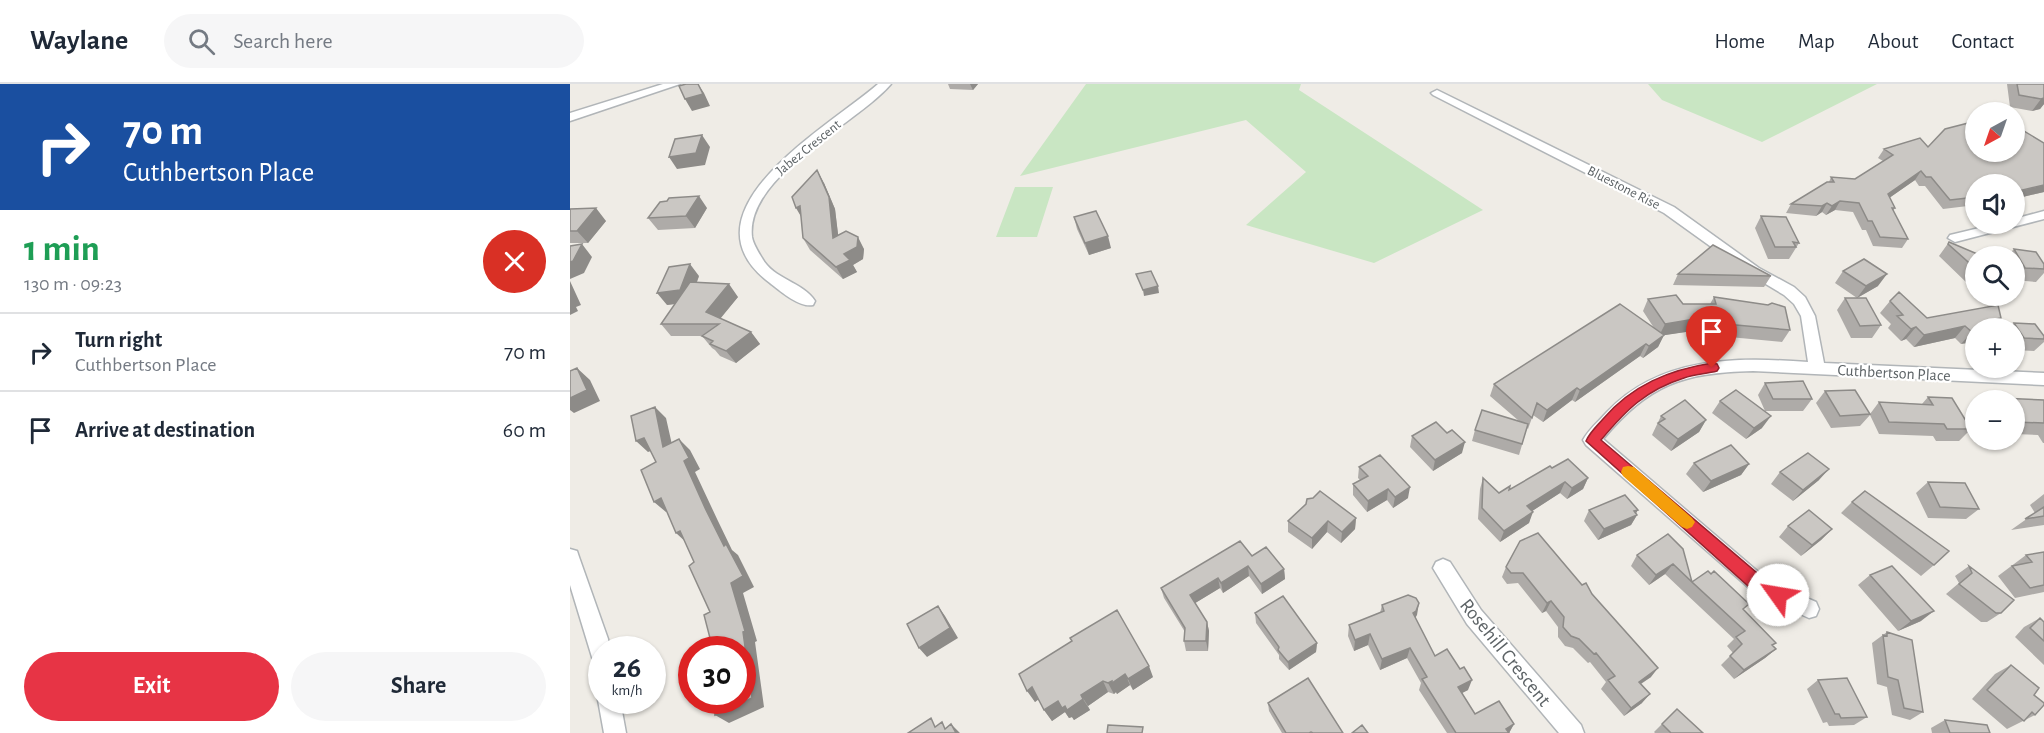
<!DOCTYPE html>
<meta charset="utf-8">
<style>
body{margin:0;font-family:"Alegreya Sans",sans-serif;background:#f6f6f7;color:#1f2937;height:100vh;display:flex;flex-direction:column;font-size:22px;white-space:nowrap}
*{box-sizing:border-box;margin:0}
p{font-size:20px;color:#747a83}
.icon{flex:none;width:33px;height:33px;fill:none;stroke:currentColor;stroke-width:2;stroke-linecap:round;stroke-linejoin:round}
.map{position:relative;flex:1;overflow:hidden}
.details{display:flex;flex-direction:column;background:#fff;width:570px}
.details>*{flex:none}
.banner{background:#1a4fa0;color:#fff;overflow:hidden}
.needle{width:39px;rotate:220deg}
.buttons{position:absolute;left:1395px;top:18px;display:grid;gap:12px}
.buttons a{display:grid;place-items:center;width:60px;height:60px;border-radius:50%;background:#fff;box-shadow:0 2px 4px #0004;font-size:30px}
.speed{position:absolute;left:18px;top:552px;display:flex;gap:12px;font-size:30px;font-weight:700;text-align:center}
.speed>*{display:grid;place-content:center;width:78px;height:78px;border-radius:50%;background:#fff;box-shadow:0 2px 4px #0004;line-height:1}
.speed small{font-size:15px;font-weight:400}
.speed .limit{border:9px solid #d22;background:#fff;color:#111}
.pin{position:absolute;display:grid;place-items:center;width:51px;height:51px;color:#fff;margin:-62px -26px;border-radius:50% 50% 50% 0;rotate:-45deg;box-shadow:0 0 6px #0007}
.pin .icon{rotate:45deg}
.me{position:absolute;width:66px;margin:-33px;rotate:302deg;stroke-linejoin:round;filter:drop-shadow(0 0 4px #0008)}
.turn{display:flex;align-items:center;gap:21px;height:126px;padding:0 24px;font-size:27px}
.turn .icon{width:78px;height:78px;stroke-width:2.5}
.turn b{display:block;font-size:42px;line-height:51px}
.round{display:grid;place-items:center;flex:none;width:63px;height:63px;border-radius:32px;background:#f6f6f7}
.overview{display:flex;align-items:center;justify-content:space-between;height:102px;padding:0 24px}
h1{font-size:36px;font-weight:700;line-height:45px;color:#1e9e55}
.primary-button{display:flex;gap:12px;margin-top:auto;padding:12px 24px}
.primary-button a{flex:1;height:69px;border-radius:36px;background:#e73445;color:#fff;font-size:24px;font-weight:700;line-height:69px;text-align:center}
.primary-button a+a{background:#f6f6f7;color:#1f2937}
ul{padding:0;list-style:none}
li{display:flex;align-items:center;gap:18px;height:78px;padding:0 24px;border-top:2px solid #e0e1e3}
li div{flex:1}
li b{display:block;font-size:22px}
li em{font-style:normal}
header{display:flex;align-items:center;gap:36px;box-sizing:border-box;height:84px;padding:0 30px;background:#fff;border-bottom:2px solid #e0e1e3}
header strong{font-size:28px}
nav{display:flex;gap:33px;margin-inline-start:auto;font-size:21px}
.search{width:420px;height:54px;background:#f6f6f7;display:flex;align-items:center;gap:15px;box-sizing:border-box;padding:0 21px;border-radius:33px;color:#747a83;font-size:22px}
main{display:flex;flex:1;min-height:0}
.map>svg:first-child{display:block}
.green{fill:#c9e6c3}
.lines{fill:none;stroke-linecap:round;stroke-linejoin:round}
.street-casing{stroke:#b1b5b8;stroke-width:3}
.street{fill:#fff;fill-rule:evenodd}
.wall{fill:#aeaba8}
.shaded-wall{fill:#8d8b88}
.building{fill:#cac7c3;stroke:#8d8b88;stroke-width:1.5}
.route{fill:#e73445;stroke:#96222d;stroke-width:1.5}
.slow{fill:#f59e0b}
.labels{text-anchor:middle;stroke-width:4.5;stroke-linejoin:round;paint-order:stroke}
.far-street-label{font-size:14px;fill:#5d6366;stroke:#fff}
.street-label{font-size:16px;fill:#5d6366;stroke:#fff}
.near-street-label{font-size:20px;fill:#5d6366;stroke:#fff}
</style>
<header>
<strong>Waylane</strong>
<div class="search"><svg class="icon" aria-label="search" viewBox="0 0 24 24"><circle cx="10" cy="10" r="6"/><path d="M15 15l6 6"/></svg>Search here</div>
<nav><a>Home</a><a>Map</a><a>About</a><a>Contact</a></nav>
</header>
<main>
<section class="details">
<div class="banner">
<div class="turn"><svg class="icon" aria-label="right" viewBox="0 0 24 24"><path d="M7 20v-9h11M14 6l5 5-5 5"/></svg><div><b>70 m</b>Cuthbertson Place</div></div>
</div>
<div class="overview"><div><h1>1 min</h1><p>130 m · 09:23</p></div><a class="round" style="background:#d93025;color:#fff"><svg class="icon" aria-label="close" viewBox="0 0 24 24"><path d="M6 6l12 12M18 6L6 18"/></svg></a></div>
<ul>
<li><svg class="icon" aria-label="right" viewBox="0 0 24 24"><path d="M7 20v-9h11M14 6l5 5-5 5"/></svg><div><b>Turn right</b><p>Cuthbertson Place</p></div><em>70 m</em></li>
<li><svg class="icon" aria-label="arrive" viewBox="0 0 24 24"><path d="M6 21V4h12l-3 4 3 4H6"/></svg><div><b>Arrive at destination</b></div><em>60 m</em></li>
</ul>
<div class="primary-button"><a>Exit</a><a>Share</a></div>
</section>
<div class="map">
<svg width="1474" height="649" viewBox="0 0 1474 649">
<rect width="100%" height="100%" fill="#efece6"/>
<path class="green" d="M516 0H731L729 6 913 126 804 179 676 141 736 88 676 36 450 92Z
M1078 0H1307L1192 58 1092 16Z
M445 103H483L467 153H426Z"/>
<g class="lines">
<g class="street-casing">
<path id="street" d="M93 0H110L0 37V29Z
M308 0H321C287 40 175 92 182 153 183 160 189 169 192 174 203 195 233 198 245 217L243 221C230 224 210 207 200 199 105 128 260 42 308 0Z
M867 6 1104 123 1189 184 1224 203 1235 213 1245 232 1254 279 1474 289V301L1183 287C1111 289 1080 300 1033 355L1200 498 1246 518 1249 525 1246 532 1239 534 1186 510 1016 361 1013 356C1019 345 1029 337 1037 328 1090 272 1166 273 1238 278L1231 232 1224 220 1214 211 1179 190 1094 129 863 11 861 9Z
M1474 127V135L1385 158 1378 154 1380 151 1426 140H1444V135Z
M0 465 7 467 9 473 38 555 40 566H32V586L25 583 0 501Z
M873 475 880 478 911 526 1011 641 1014 649H989L897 540 863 484 866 478Z
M31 608 32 616H50L56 649H34L28 616Z"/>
</g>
<use href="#street" class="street"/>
</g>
<path class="wall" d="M378 0H408L403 6 380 5Z
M1437 0H1474V20L1470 25 1462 27 1440 23Z
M1358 63 1474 108 1444 115V100H1406V121L1373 125 1355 102H1349L1345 96 1319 114 1325 124 1323 127 1338 155 1332 164 1303 162 1296 146H1292L1283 128 1265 126 1256 131 1252 128 1246 132 1216 129 1221 120 1259 98 1261 93 1285 95 1313 77 1308 74 1314 65Z
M254 99 265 125 268 151 294 165 293 175 283 181 287 188 273 195 240 166 233 154Z
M137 124 125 144 88 146 78 134Z
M0 125 36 137 18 159H0Z
M1191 132 1229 159 1219 175H1198L1185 144Z
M504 133 541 164 519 171 507 145Z
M1379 158 1406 172V202L1398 200 1369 172Z
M1444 165 1474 180V189L1466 198 1444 196V172H1437Z
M1273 187 1308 202 1287 214 1311 241 1302 254H1281L1267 226 1275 214H1287L1265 199Z
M1108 190 1201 192 1194 203 1103 201Z
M129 192 127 198 168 213 150 234 181 248 190 260 166 279 150 272 145 266 142 264 132 252H101L91 240 105 220 97 221Z
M1144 213 1220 246 1212 258 1138 251 1136 245 1094 251 1088 263 1073 274 1070 272 1005 318 1002 316 973 338 963 331 958 345 957 344 949 371 902 357 905 346 949 337 920 312 924 300 1084 244 1073 227 1078 215 1113 220H1140Z
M1320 217 1357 234H1431L1422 243 1391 260 1385 254 1344 263 1336 255 1331 257 1318 244 1321 240 1310 229Z
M1444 239 1474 252V258L1464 267 1444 266V244H1438Z
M1195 299 1242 315 1233 327H1195L1188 311Z
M1255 307 1300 330 1309 318 1352 320 1358 313 1401 345 1389 357H1366L1363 352 1309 350 1300 331 1290 342 1261 344 1246 319Z
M1430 314 1474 316V359H1473L1468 351 1444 350V316H1427Z
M1150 317 1192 344 1176 355 1142 329Z
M1091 332 1136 336 1129 348 1101 367 1082 351Z
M877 349 892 369 863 387 840 363 842 352Z
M1124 379 1179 380 1171 391 1133 408 1116 390Z
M789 383 838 414 823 424 817 416 797 428 783 411V400L790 396 788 394Z
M982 384 1018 394 1013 405 997 415 990 409 962 427 959 439 930 458 908 435 910 405 913 394 929 409 939 406Z
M1210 388 1249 396 1223 417 1201 400Z
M1358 398 1409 425 1396 435 1358 434 1346 409Z
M1474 410V441L1441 446 1465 429 1460 421Z
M1282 418 1364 481 1351 492 1271 429Z
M1019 426H1068L1066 429 1067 431 1061 441 1028 456 1014 437Z
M786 434 785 445 771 459 757 448 742 465 718 448V437Z
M1218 442 1262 445 1251 456 1231 472 1209 453Z
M1098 450 1122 498 1114 508 1095 490 1079 501 1061 482 1067 471Z
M1474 468V508L1445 514 1428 492 1456 471Z
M682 472 714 485 715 495 692 510 679 492 653 509 650 504 625 519 637 538 639 547 638 567H616L614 557 615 548 594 514 591 504Z
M1399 482 1431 529 1417 538H1411L1376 510 1389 499 1385 492Z
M936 483 1012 501 1022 510 1081 593 1071 600 1072 619 1054 632 1031 605 1036 598 1020 578 1018 579 1003 564 995 562 988 553V543L976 527 972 529 948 499 937 500 932 493Z
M1300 491 1351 537 1328 547 1288 501Z
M1122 498 1174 526 1206 565 1195 574 1164 595 1151 581 1163 569 1157 562 1164 555 1114 508Z
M849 519 845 534 865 572 898 606 892 609 905 630 944 640 939 649H877L849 606 851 599 837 574 810 586 798 561 784 567 778 552 779 541 810 529 812 521Z
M685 529 747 559 746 568 719 586 709 575V571L686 539Z
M1470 534 1474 538V581L1445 553 1454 543Z
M1317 548 1353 628 1340 636 1322 631 1317 603 1307 600 1302 559Z
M1441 581 1464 611 1465 631 1437 645 1402 615 1425 590Z
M449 590 583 593 563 606 560 601 547 610 546 608 544 610 538 608 518 622 520 626 504 636 502 633 499 634 495 628 482 637 474 626 469 615 465 618Z
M1248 596 1297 633 1284 641 1259 642 1257 638 1253 639 1237 605Z
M698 619 773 649H712L699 627Z
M1107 625 1133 649H1085L1084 648Z
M1375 636 1420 649H1362L1361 644Z"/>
<path class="shaded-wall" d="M128 0 134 9 140 22 122 27 115 15Z
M400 0H408L403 6Z
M1474 14V20L1470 25 1462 27 1471 15Z
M132 51 140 63 135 81 107 85 99 73Z
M247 86 254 99 265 125 270 166 263 154Z
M1351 87 1345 96 1312 119 1318 110Z
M1474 101V108L1444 115V110L1446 108Z
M129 112 137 124 125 144 116 132Z
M1270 117 1265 126 1256 131 1262 122Z
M1257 119 1252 128 1246 132 1252 122Z
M230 122 233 136 226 124Z
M26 124 36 137 18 159 7 147Z
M538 152 541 164 519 171 515 159Z
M288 153 294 165 293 175 283 181 287 188 273 195 266 183 274 170Z
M12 160 22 173 14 189 0 195V178Z
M120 180 129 192 119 218 97 221 87 209Z
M1317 190 1308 202 1287 214 1296 202Z
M0 197 11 221 6 223 8 227 0 231Z
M159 200 168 213 146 240 136 228Z
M588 202 589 209 574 212 573 206Z
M1142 232 1136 245 1089 252 1095 240Z
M1431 234 1421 244 1416 237Z
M1395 242 1385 254 1344 263 1354 251Z
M1346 243 1336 255 1331 257 1341 245Z
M181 248 190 260 166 279 156 267Z
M1402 248H1406V258L1391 260Z
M1094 251 1088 263 1073 274 1079 262Z
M1076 260 1070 272 1005 318 1010 306Z
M7 284 20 296 30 317 4 329 0 326V314Z
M1007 304 1002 316 973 338 977 326Z
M85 323 96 334 105 374 93 363Z
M1201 332 1192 344 1176 355 1184 344Z
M1136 336 1129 348 1101 367 1108 355Z
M74 354 86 365 78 368 66 357Z
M109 355 120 366 130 385 125 388 148 437 162 466 168 471 184 503 173 509 187 557 185 558 194 623 159 639 145 631 161 499 136 426 114 377Z
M895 358 892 369 863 387 865 376Z
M1179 380 1171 391 1133 408 1141 397Z
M1259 385 1249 396 1223 417 1233 406Z
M1018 394 1013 405 997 415 1002 404Z
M995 398 990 409 953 433 957 422Z
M840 403 838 414 823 424 825 413Z
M818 405 817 416 797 428 798 417Z
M91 414 103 425 96 428 84 418Z
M1068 426 1064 432 1067 431 1061 441 1028 456 1034 445Z
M963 428 959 439 930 458 934 447Z
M786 434 785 445 771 459 772 448Z
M758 437 757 448 742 465V454Z
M1262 445 1251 456 1231 472 1242 461Z
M110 447 118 460 106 449Z
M1103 480 1095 490 1079 501 1086 491Z
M678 482 679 492 653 509 651 499Z
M714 485 715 495 692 510 691 500Z
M648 494 650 504 622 521 620 511Z
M981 517 976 527 972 529 977 519Z
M849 519 847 531 843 538V529Z
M368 522 375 532 388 554 357 573 349 564Z
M1364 527 1351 537 1328 547 1341 537Z
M637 538 639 547 638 567 636 557Z
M800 550 798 561 784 567 785 556Z
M747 559 746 568 719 586 718 578Z
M840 564 837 574 810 586 812 575Z
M1206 565 1195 574 1164 595 1174 586Z
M579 582 583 593 563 606 558 595Z
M1088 584 1081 593 1061 606 1069 598Z
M555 590 560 601 547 610 546 608 544 610 538 599Z
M902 596 898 606 884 613 888 603Z
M533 597 538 608 518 622 511 611Z
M462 603 470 614 465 618 457 607Z
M1080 610 1072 619 1054 632 1061 624Z
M513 615 520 626 504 636 502 633 499 634 495 628 482 637 474 626 488 617 495 622Z
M381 640 390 649H386Z
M944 640 939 649 936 645Z"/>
<path class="building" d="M116 0H128L133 10 115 15 109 2Z
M1447 0H1474V14L1471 15 1449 11Z
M1406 37V68H1444V41L1474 59V101L1444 108V100H1406V113L1380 116 1361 93H1356L1351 87 1318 110 1325 124H1322L1338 155 1310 153 1302 137H1298L1289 119 1270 117 1262 122 1257 119 1252 122 1221 120 1257 98H1264L1261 93 1285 95 1323 71 1314 65 1350 54 1358 63 1375 45Z
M132 51 126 69 99 73 105 55Z
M247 86 259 113 263 154 276 147 288 153 287 163 274 170 280 176 266 183 233 154 230 122 226 124 222 113Z
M129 112 116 132 78 134 90 118 97 117 99 114Z
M26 124 7 147H0V125Z
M526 127 538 152 515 159 504 133Z
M1191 132 1216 133 1229 159 1223 158 1226 163H1205Z
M1379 158 1412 172H1406V185L1378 160Z
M12 160 3 177 0 178V162Z
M1143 161 1201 192 1108 190Z
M1444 165 1466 168 1474 180V185L1455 184Z
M1294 175 1317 190 1296 202 1273 187Z
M120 180 110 206 87 209 99 183Z
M581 187 588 202 573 206 566 190Z
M120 198 159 200 136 228 181 248 156 267 140 260 143 257 132 252 149 240H91Z
M1329 208 1357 234 1428 221 1431 234 1416 237 1423 244H1406V248H1402L1395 242 1354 251 1346 243 1341 245 1327 232 1333 231 1320 217Z
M1106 211 1113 220H1146L1144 213 1198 221 1202 219 1215 223 1220 246 1144 239 1142 232 1095 240 1078 215Z
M1275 214H1296L1311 241 1290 242Z
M1050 220 1094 251 1079 262 1076 260 1010 306 1007 304 977 326 967 319 962 334 924 300Z
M1444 239 1465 240 1474 252V255L1454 254Z
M7 284 17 306 0 314V287Z
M1233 297 1242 315H1203L1195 299Z
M1166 306 1201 332 1184 344 1150 317Z
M1285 306 1300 330 1270 332 1255 307Z
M1358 313 1382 314 1401 345H1377L1374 340 1319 338 1309 318 1363 321Z
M1430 314 1474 316V339L1444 338V316H1431Z
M1115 316 1136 336 1108 355 1088 339 1095 335 1091 332Z
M85 323 93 363 109 355 119 374 114 377 136 426 154 462 156 460 173 492 161 499 175 547 173 548 182 614 145 631 144 616H172V566H133L132 558 140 554 134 531 140 528 119 482 124 478 110 447 106 449 91 414 84 418 71 386 86 378 74 354 66 357 61 332Z
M912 326 958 340 952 360 905 346Z
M866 338 877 349 882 346 895 358 865 376 842 352Z
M1161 361 1179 380 1141 397 1124 379Z
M1238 369 1259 385 1233 406 1210 388Z
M810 371 840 403 825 413 818 405 798 417 783 400 798 392 789 383Z
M998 375 1018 394 1002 404 995 398 957 422 963 428 934 447 912 424 913 394 929 409 940 402 939 406 980 382 982 384Z
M1358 398 1395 399 1409 425 1370 423Z
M750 407 786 434 772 448 758 437 742 454 718 437 736 420 737 415 743 414Z
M1295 407 1379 467 1364 481 1282 418Z
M1055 411 1068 426 1064 427 1067 431 1034 445 1019 426Z
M1474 423V432L1455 435Z
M1239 426 1262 445 1242 461 1218 442Z
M968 449 1012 501 1016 499 1022 510 1088 584 1069 598 1080 610 1061 624 1038 596 1045 592 1026 569 1024 570 1009 555 1001 552 993 543 994 533 981 517 977 519 953 489H941L936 483 950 457Z
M1098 450 1113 465 1122 498 1103 480 1086 491 1067 471Z
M670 457 682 472 696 463 714 485 691 500 678 482 651 499 648 494 620 511 637 538 636 557H614L615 544 591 504Z
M1474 468V501L1460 504 1442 482 1462 478 1456 471Z
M1322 482 1364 527 1341 537 1300 491Z
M1399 482 1444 516 1431 529H1426L1389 500 1402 489Z
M1138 487 1141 490 1144 487 1179 520 1173 525 1206 559 1202 561 1206 565 1174 586 1160 572 1172 560 1166 553 1175 547 1122 498Z
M838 511 846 514 849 519 846 527 843 529 865 572 877 565 890 585 894 583 902 596 888 603 905 630 929 617 944 640 936 645 939 649H886L852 595 857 593 840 564 812 575 800 550 785 556 779 541 814 527 812 521Z
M713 512 747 559 718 578 708 566 709 563 685 529Z
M368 522 380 544 349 564 337 540Z
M547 526 579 582 558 595 555 590 542 599V597L538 599 533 597 511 611 513 615 497 626 495 622 492 624 488 617 474 626 462 603 457 607 449 590 502 557 500 554Z
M1470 534 1474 538V557L1460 544Z
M1317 548 1342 556 1353 628 1334 624 1328 596 1318 593 1313 551 1317 552Z
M1441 581 1469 604 1464 611 1474 619V621L1465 631 1462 628 1454 637 1417 606Z
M738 594 773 649H743L741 648 739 649H716L698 619Z
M1277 594 1297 633 1271 634 1269 630H1265L1248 596Z
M1107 625 1133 649H1101L1092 640Z
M361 634 365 643 372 638 375 645 381 640 386 649H338Z
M1375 636 1417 641 1420 649H1380Z
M538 641 573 643 572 649H537Z
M792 641 798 649H782Z"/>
<path class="route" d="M1142 279 1147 280 1149 284 1147 287C1136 290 1125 290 1114 294 1076 306 1056 326 1031 356L1199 499 1214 506 1216 511 1214 516 1208 519 1187 510 1016 357C1020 348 1027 342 1033 335 1062 301 1099 286 1142 279Z"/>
<path class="slow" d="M1058 382 1064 383 1122 434 1125 438 1122 443 1117 445 1112 443 1053 392 1051 388 1053 383Z"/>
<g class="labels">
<g class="far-street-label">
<text transform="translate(238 63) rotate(-39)" y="5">Jabez Crescent</text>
<text transform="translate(1054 103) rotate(27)" y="5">Bluestone Rise</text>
</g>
<g class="street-label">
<text transform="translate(1324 288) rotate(3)" y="6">Cuthbertson Place</text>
</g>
<g class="near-street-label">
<text transform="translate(936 568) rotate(51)" y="7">Rosehill Crescent</text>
</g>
</g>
</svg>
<div class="buttons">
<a><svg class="needle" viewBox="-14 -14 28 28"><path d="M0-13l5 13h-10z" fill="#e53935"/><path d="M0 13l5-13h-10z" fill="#747a83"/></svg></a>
<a><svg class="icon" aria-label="sound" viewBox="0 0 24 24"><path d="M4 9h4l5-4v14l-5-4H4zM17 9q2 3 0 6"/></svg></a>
<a><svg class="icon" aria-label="search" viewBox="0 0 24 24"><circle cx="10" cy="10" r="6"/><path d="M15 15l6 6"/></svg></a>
<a>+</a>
<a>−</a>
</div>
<div class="speed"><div>26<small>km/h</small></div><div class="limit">30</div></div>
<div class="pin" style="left:1142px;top:284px;background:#d93025"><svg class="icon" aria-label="arrive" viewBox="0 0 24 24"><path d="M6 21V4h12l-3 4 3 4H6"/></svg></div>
<svg class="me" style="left:1208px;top:511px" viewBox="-20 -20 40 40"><circle r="19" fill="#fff"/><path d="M0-13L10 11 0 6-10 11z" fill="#e73445"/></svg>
</div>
</main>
